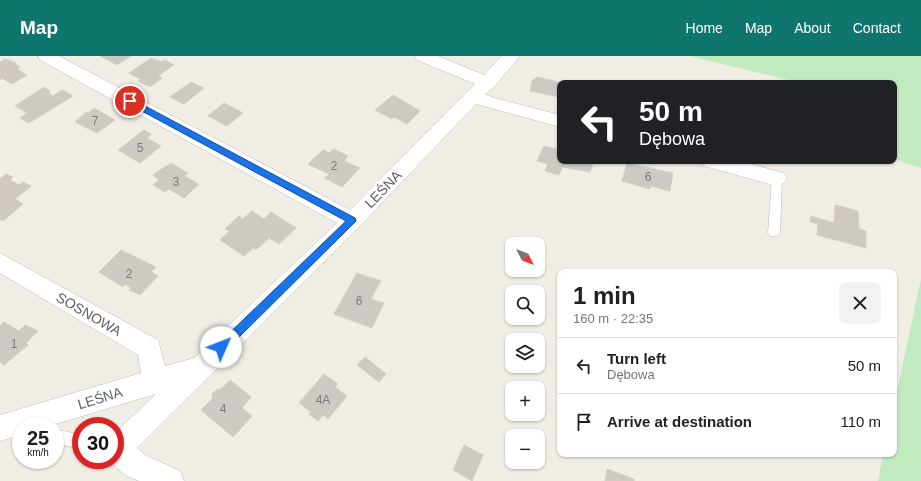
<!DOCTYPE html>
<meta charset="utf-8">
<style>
body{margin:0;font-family:Arial,sans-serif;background:#f2f2f2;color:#202124;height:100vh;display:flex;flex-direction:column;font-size:15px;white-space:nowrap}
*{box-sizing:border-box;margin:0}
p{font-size:13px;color:#757577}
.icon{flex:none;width:22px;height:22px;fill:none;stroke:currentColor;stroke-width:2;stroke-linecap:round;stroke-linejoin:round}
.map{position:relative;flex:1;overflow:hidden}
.panel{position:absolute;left:557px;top:213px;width:340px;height:188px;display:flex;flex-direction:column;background:#fff;border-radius:8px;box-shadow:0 1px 3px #0004}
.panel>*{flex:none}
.top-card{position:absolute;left:557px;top:24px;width:340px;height:84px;border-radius:8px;box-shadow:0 1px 3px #0004;background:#202124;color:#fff;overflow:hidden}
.needle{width:26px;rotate:132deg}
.fabs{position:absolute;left:505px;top:181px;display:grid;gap:8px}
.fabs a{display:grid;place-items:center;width:40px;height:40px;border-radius:8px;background:#fff;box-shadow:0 1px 3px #0004;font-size:20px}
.speed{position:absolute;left:12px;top:361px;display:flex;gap:8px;font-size:20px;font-weight:700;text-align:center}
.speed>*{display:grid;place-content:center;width:52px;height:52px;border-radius:50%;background:#fff;box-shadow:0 1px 3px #0004;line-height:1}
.speed small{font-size:10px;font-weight:400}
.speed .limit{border:6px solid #d22;background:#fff;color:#111}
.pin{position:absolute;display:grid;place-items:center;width:34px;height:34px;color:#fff;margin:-17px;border:2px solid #fff;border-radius:50%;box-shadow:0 1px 4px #0007}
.me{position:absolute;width:44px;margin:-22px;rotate:46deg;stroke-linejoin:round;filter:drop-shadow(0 0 3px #0008)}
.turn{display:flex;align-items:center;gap:14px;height:84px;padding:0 16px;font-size:18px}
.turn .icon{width:52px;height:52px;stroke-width:2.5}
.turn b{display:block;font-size:28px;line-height:34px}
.round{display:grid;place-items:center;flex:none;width:42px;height:42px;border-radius:8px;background:#f2f2f2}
.summary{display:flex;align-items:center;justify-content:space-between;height:68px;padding:0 16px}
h1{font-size:24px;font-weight:600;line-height:30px}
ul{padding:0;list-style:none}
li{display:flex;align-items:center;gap:12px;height:56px;padding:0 16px;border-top:1px solid #e0e0e0}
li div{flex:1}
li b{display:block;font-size:15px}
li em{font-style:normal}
header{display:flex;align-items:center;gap:24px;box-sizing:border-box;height:56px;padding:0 20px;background:#0f766e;color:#fff}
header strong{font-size:19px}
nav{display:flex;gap:22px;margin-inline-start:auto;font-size:14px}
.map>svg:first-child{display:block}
.green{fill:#c1eabf}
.building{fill:#cecac3;stroke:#d6cec2}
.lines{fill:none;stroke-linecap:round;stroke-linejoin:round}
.service-casing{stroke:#b7bbc0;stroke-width:1}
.minor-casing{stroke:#b7bbc0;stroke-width:1}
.service{fill:#fff;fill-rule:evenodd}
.minor{fill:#fff;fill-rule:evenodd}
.route{fill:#1a73e8;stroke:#114b97}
.labels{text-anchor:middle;stroke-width:4;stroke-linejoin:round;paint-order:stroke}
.number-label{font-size:12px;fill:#787c7e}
.street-label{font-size:14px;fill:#5c6267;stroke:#fff}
</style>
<header>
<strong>Map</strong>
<nav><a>Home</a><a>Map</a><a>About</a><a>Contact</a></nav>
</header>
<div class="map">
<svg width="921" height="425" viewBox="0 0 921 425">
<rect width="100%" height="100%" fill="#f0ede5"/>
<path class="green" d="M689 0H921V112L894 103V27H792L793 25Z
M921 223V425H878L883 398H894V349Z"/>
<path class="building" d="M100 0H131L117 9Z
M151 2 161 6 165 4 174 9 158 20 162 22 150 31 138 25 140 23 129 17Z
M5 3 16 7 15 8 20 11 17 13 27 19 12 28 2 22 0 24V6Z
M537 21 559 26 560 41 530 35 532 25Z
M191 26 204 32 184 48 170 41Z
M44 31 50 35 48 37 53 40 62 34 73 40 29 67 20 62 27 57 15 50Z
M393 39 420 55 407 68 394 61 392 63 375 54Z
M224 47 243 57 227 70 208 60Z
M94 52 115 64 97 77 75 66 86 56 88 57Z
M144 74 151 78 147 82 161 90 140 107 118 94Z
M544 90 560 94V105H594L590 116 562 111 559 119 545 115 548 108 537 105Z
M334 93 348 100 344 105 360 112 342 131 325 122 329 118 308 108 323 94 329 97Z
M171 107 188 117 184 120 199 128 184 142 169 133 165 136 153 129 159 124 154 120V118Z
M627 107 673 117 670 135 651 130 650 133 622 125Z
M6 118 13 121 10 124 19 129 23 126 31 130 15 143 23 148 3 165 0 163V123Z
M835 149 858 155 859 173 866 175V192L817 179 818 168 810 166 811 160 834 167Z
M252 155 264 163 271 156 296 172 279 188 269 182 256 194 253 192 244 200 220 184 229 175 225 173 239 160 243 163Z
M121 194 156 211 151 216 158 220 140 239 129 234 131 232 125 228 123 231 99 216Z
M357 217 381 225 371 243 384 247 372 272 334 258Z
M4 266 19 275 25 269 38 275 26 287 28 289 4 309 0 306V270Z
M365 301 386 318 379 326 357 309Z
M324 318 338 328 335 331 347 340 328 363 323 359 318 365 309 358 311 356 299 347Z
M230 324 251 341 242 352 252 360 233 381 201 354 212 343V338L216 334 221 333Z
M464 389 483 399 472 425 453 414Z
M607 413 634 423V425H605Z"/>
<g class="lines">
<g class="service-casing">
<path id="service" d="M777 118 782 122 780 177 778 180H770L768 177 772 122Z
M55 373 81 379V393L55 387Z"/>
</g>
<g class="minor-casing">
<path id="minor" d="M38 0H59L350 154 475 28 417 4 415 0H438L484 19 502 0H520L494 31 485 38 494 42 560 59V71L476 48 359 171 137 392 145 399 180 415 184 425H139L125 419 109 404H115V377L156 338 49 370H21V379L0 385V359L141 317 138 299 0 217V197L158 284 165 310 194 302 337 167 40 4Z
M701 105H739L784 117 787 122 784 127 777 130 704 110Z"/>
</g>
<use href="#service" class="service"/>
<use href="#minor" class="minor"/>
</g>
<path class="route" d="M130 42 355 162 356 165 225 295 221 296 218 295 216 291 218 288 346 165 127 47 126 45Z"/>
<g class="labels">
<g class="number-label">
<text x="95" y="69">7</text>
<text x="140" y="96">5</text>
<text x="334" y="114">2</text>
<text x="648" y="125">6</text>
<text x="176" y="130">3</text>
<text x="129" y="222">2</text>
<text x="359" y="249">6</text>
<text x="14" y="292">1</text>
<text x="323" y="348">4A</text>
<text x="223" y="357">4</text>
</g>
<g class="street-label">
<text transform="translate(383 133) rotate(-46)" y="5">LEŚNA</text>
<text transform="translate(89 258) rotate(30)" y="5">SOSNOWA</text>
<text transform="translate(100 342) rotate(-17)" y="5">LEŚNA</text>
</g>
</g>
</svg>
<div class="fabs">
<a><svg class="needle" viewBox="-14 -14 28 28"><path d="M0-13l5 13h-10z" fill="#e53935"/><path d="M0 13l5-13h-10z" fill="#757577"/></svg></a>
<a><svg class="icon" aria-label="search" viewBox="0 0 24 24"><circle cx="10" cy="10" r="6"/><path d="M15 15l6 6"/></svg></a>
<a><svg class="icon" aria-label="layers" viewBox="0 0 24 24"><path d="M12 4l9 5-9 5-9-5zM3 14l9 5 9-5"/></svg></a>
<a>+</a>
<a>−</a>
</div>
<div class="speed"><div>25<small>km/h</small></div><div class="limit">30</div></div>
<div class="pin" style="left:130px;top:45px;background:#d93025"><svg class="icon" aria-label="arrive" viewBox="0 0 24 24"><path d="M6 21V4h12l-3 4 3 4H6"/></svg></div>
<svg class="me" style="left:221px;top:291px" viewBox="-20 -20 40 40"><circle r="19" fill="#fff"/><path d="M0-13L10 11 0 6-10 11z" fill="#1a73e8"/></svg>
<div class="top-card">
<div class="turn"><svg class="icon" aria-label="left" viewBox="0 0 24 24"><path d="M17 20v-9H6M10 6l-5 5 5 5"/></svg><div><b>50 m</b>Dębowa</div></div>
</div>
<section class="panel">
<div class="summary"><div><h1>1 min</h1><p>160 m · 22:35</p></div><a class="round"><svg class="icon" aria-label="close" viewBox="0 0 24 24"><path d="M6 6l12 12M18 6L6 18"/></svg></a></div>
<ul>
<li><svg class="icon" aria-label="left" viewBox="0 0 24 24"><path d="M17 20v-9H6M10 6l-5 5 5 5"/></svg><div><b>Turn left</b><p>Dębowa</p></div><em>50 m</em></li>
<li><svg class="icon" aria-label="arrive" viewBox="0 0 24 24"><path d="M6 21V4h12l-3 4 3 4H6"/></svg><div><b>Arrive at destination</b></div><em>110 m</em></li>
</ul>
</section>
</div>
